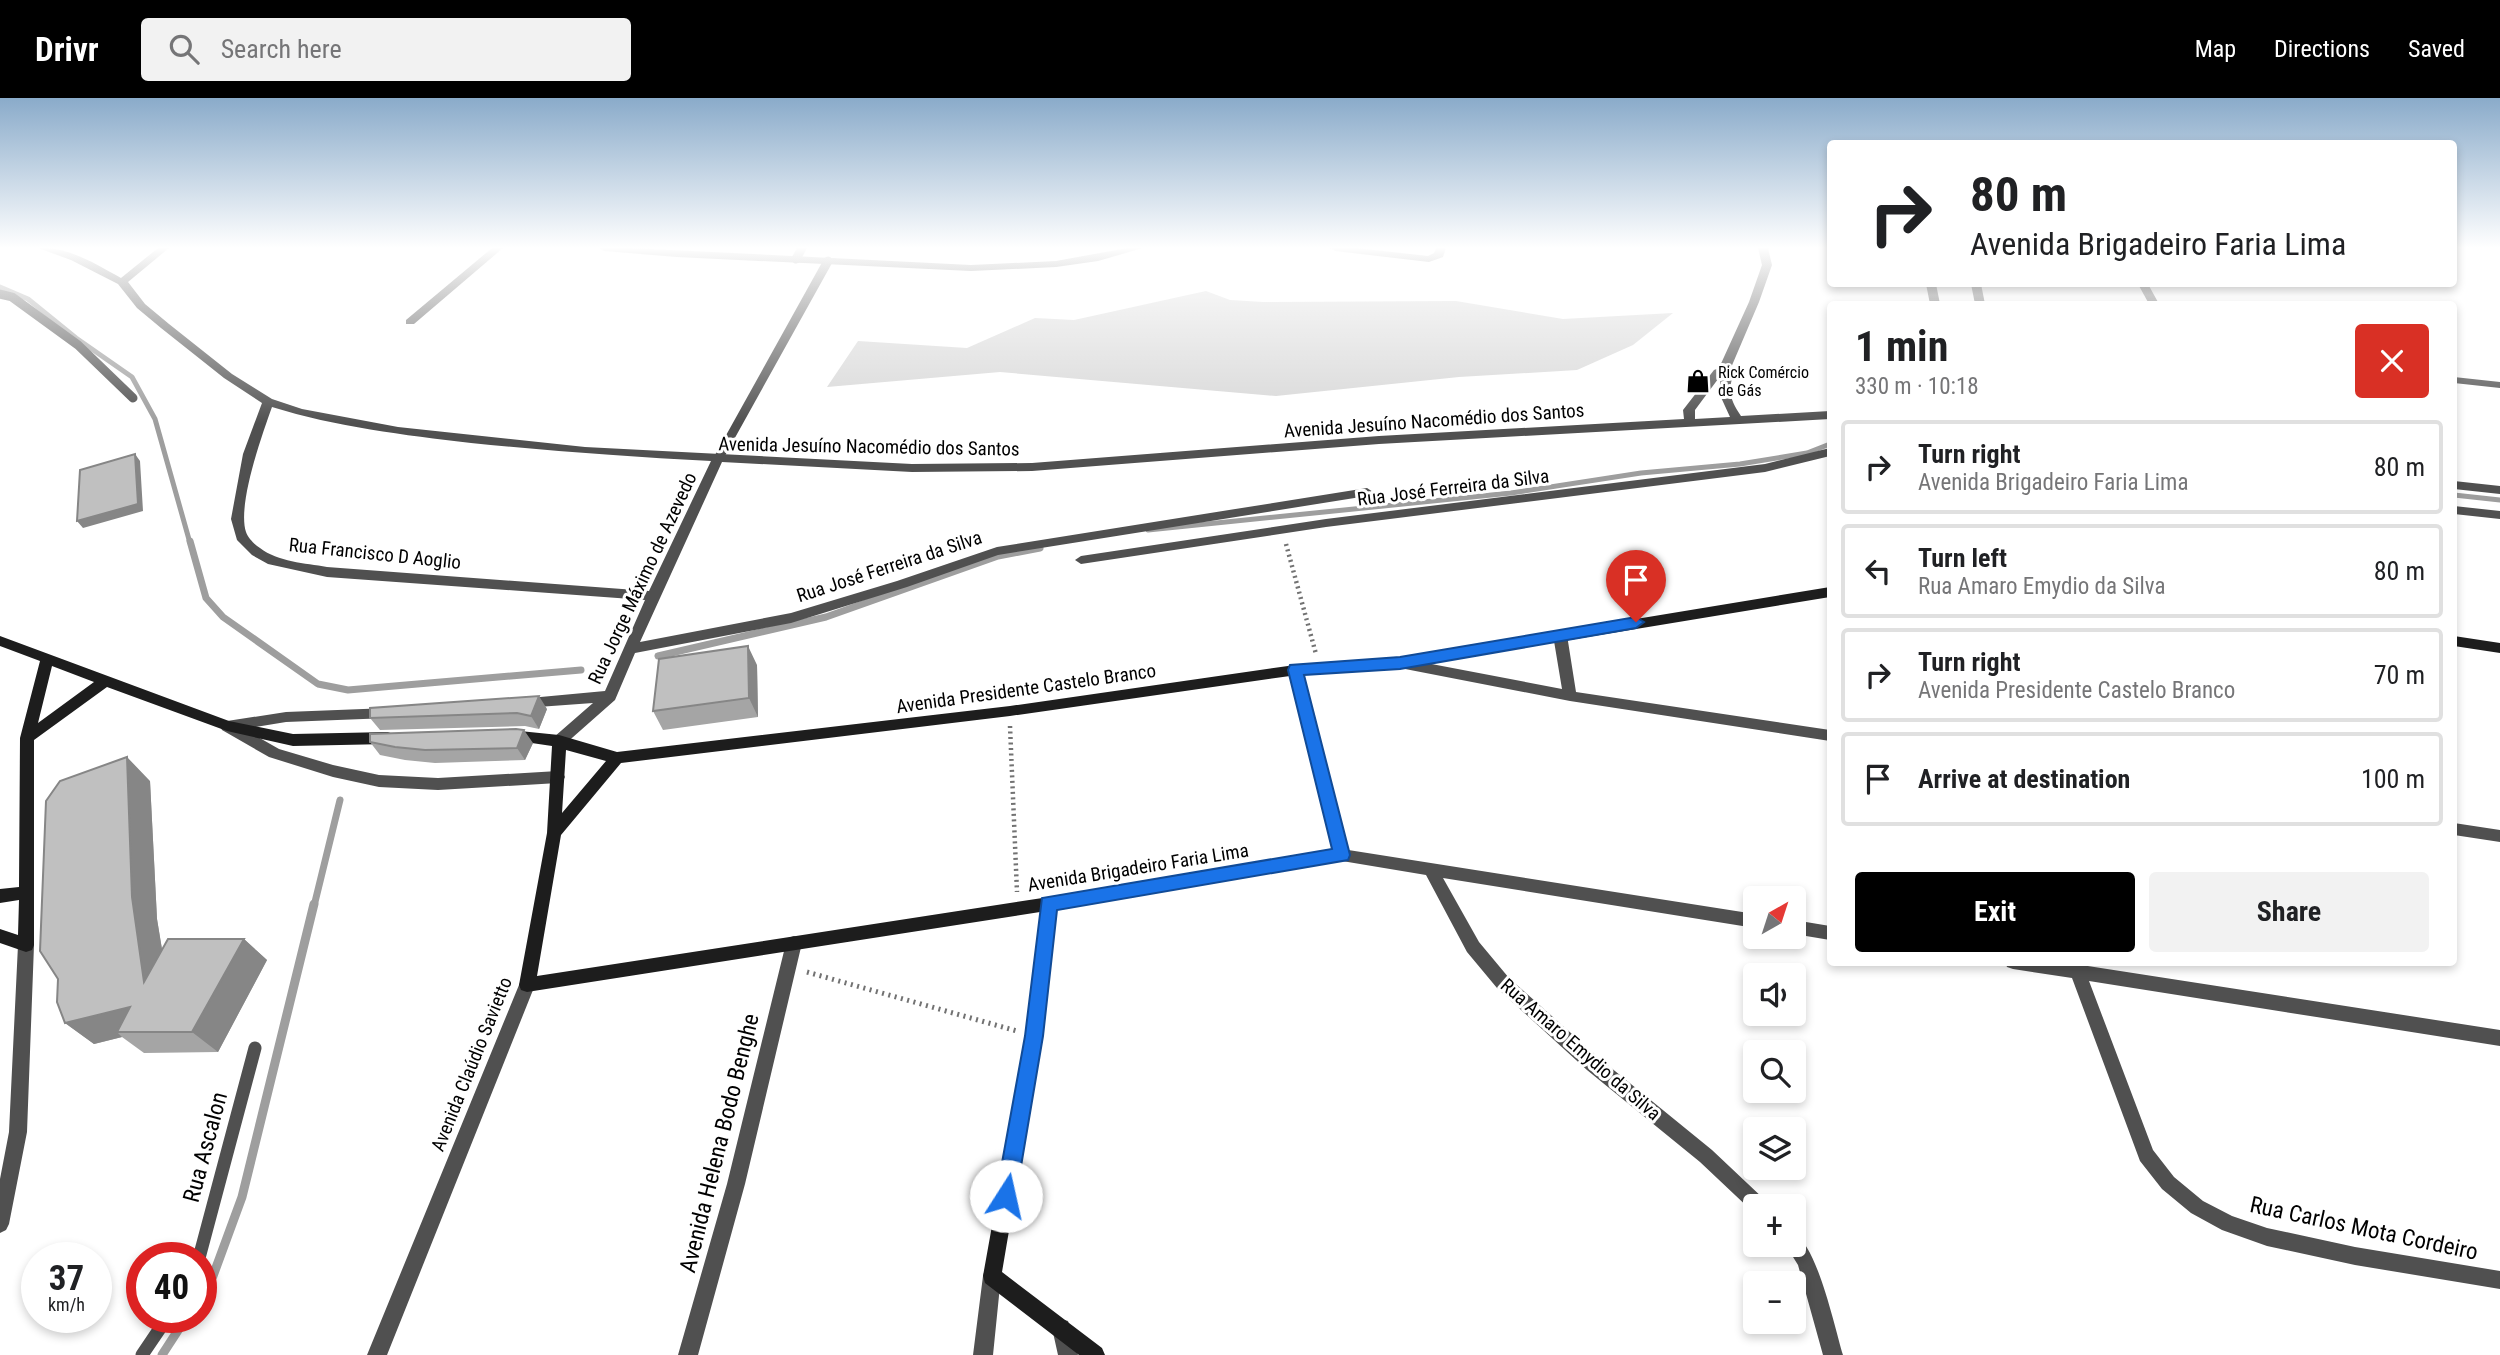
<!DOCTYPE html>
<meta charset="utf-8">
<style>
body{margin:0;font-family:"Roboto Condensed",sans-serif;background:#f2f2f2;color:#202124;height:100vh;display:flex;flex-direction:column;font-size:26px;white-space:nowrap}
*{box-sizing:border-box;margin:0}
p{font-size:23px;color:#757577}
.icon{flex:none;width:38px;height:38px;fill:none;stroke:currentColor;stroke-width:2;stroke-linecap:round;stroke-linejoin:round}
.map{position:relative;flex:1;overflow:hidden}
.drawer{position:absolute;left:1827px;top:203px;width:630px;height:665px;display:flex;flex-direction:column;background:#fff;border-radius:7px;box-shadow:0 4px 10px #0003}
.drawer>*{flex:none}
.banner{position:absolute;left:1827px;top:42px;width:630px;height:147px;border-radius:7px;box-shadow:0 4px 10px #0003;background:#fff;color:#202124;overflow:hidden}
.needle{width:46px;rotate:39deg}
.tools{position:absolute;left:1743px;top:788px;display:grid;gap:14px}
.tools a{display:grid;place-items:center;width:63px;height:63px;border-radius:7px;background:#fff;box-shadow:0 4px 10px #0003;font-size:35px}
.speed{position:absolute;left:21px;top:1144px;display:flex;gap:14px;font-size:35px;font-weight:700;text-align:center}
.speed>*{display:grid;place-content:center;width:91px;height:91px;border-radius:50%;background:#fff;box-shadow:0 4px 10px #0003;line-height:1}
.speed small{font-size:18px;font-weight:400}
.speed .limit{border:10px solid #d22;background:#fff;color:#111}
.pin{position:absolute;display:grid;place-items:center;width:60px;height:60px;color:#fff;margin:-72px -30px;border-radius:50% 50% 50% 0;rotate:-45deg;box-shadow:0 0 7px #0007}
.pin .icon{rotate:45deg}
.me{position:absolute;width:77px;margin:-38px;rotate:10deg;stroke-linejoin:round;filter:drop-shadow(0 0 5px #0008)}
.turn{display:flex;align-items:center;gap:24px;height:147px;padding:0 28px;font-size:32px}
.turn .icon{width:91px;height:91px;stroke-width:2.5}
.turn b{display:block;font-size:49px;line-height:60px}
.round{display:grid;place-items:center;flex:none;width:74px;height:74px;border-radius:7px;background:#f2f2f2}
.summary{display:flex;align-items:center;justify-content:space-between;height:119px;padding:0 28px}
h1{font-size:42px;font-weight:700;line-height:52px}
.cta{display:flex;gap:14px;margin-top:auto;padding:14px 28px}
.cta a{flex:1;height:80px;border-radius:7px;background:#000;color:#fff;font-size:28px;font-weight:700;line-height:80px;text-align:center}
.cta a+a{background:#f2f2f2;color:#202124}
ul{padding:0;list-style:none}
li{display:flex;align-items:center;gap:21px;height:94px;margin:0 14px 10px;padding:0 14px;border:4px solid #e0e0e0;border-radius:7px}
li div{flex:1}
li b{display:block;font-size:26px}
li em{font-style:normal}
header{display:flex;align-items:center;gap:42px;box-sizing:border-box;height:98px;padding:0 35px;background:#000;color:#fff}
header strong{font-size:33px}
nav{display:flex;gap:38px;margin-inline-start:auto;font-size:24px}
.search{width:490px;height:63px;background:#f2f2f2;display:flex;align-items:center;gap:18px;box-sizing:border-box;padding:0 24px;border-radius:7px;color:#757577;font-size:26px}
.map>svg:first-child{display:block}
.green{fill:#d7d7d7}
.lines{fill:none;stroke-linecap:round;stroke-linejoin:round}
.stream-far2{stroke:#9e9e9e;stroke-width:5}
.stream-far1{stroke:#9e9e9e;stroke-width:7}
.stream{stroke:#9e9e9e;stroke-width:9}
.path-far1{stroke:#727272;stroke-width:4.5;stroke-dasharray:2 3.5;stroke-linecap:butt}
.path{stroke:#727272;stroke-width:5;stroke-dasharray:2 4.5;stroke-linecap:butt}
.lane-far1{stroke:#505050;stroke-width:9}
.lane{stroke:#505050;stroke-width:13}
.street{fill:#505050;fill-rule:evenodd}
.secondary{fill:#1d1d1d;fill-rule:evenodd}
.wall{fill:#a5a5a5}
.shaded-wall{fill:#868686}
.building{fill:#c0c0c0;stroke:#868686;stroke-width:2}
.route{fill:#1a73e8;stroke:#114b97;stroke-width:2}
.labels{text-anchor:middle;stroke-width:6;stroke-linejoin:round;paint-order:stroke}
.far-poi-label{font-size:16px;fill:#000;stroke:#fff;text-anchor:start}
.street-label{font-size:19px;fill:#000;stroke:#fff}
.near-street-label{font-size:23px;fill:#000;stroke:#fff}
</style>
<header>
<strong>Drivr</strong>
<div class="search"><svg class="icon" aria-label="search" viewBox="0 0 24 24"><circle cx="10" cy="10" r="6"/><path d="M15 15l6 6"/></svg>Search here</div>
<nav><a>Map</a><a>Directions</a><a>Saved</a></nav>
</header>
<div class="map">
<svg width="2500" height="1257" viewBox="0 0 2500 1257">
<rect width="100%" height="100%" fill="#fff"/>
<path class="green" d="M1206 193 1230 202 1263 204 1456 203 1563 221 1673 215 1633 247 1577 272 1459 279 1276 298 1000 274 827 289 858 243 967 250 1035 220 1074 222Z"/>
<g class="lines">
<path class="stream-far2" d="M0 189 28 201 76 240 132 279 155 321 190 445
M2454 397 2500 402
M1148 432 1511 395 1641 375 1740 366 1807 355 1830 346"/>
<path class="stream-far1" d="M190 443 206 500 223 519 318 586 348 592 581 572
M658 558 826 519 998 458 1040 450
M314 808 340 702"/>
<path class="stream" d="M201 1196 213 1178 242 1099 314 806
M162 1257 186 1220"/>
<path class="path-far1" d="M1286 446 1316 556
M1010 628 1017 794"/>
<path class="path" d="M807 874 1017 933"/>
<path class="lane-far1" d="M796 161 802 150
M0 196 12 199 78 247 133 300
M718 361 828 163"/>
<path class="lane" d="M199 1160 255 950
M142 1257 167 1220"/>
<path class="street" d="M38 150C67 148 96 166 121 180L158 150H169L128 184 145 206 169 226 232 276 272 301 302 311 398 329 585 349 912 366 1032 365 1379 338 1684 321 1683 312 1714 272 1719 270 1749 204 1762 167 1758 150H1768L1772 167 1759 204 1730 272 1733 278C1727 294 1732 305 1741 318L1830 313V321L1379 346 1032 373 912 374 722 364 640 544 791 515 897 483 997 449 1367 390 1373 394 1367 398 998 457 907 489 791 525 635 555 615 602 564 647H554L552 643 554 639 593 605 524 610 519 609 517 605 519 601 605 593 645 502 327 479 268 466 252 457 237 442 231 421 243 356 262 305 224 280 161 230 137 210 118 186 71 162ZM1721 277 1719 295 1730 319 1695 321V312ZM272 309C336 329 404 337 471 345 551 353 631 359 711 363L649 493 327 469C305 465 278 464 260 450 255 447 248 440 246 434 237 407 262 337 272 309Z
M492 150H503L414 226H406V222Z
M599 150H632L971 167 1056 163 1127 150H1143L1098 163 1056 169 971 173 677 159 604 153Z
M1330 150H1357L1428 158 1434 155 1436 150H1446L1443 159 1429 164 1335 153Z
M1926 186H1936L1940 206H1930Z
M1971 186H1981L1985 206H1975Z
M2138 186H2148L2159 206H2149Z
M2454 279 2500 284V290L2454 285Z
M1830 350V358L1765 374 1326 429 1081 466 1075 462 1081 458 1326 421 1765 366Z
M2454 383 2500 388V396L2454 391Z
M2454 408 2500 413V421L2454 416Z
M1560 532 1567 537 1576 594 1830 632V643L1570 603 1400 570 1393 565 1400 560 1562 591 1553 537Z
M389 610 394 611 396 615 394 619 389 620 286 624 244 631 279 651 333 667 379 677 438 680 558 673 563 675 565 679 563 683 558 685 438 692 379 689 333 679 269 659 222 632 220 628 222 624 227 623 286 614Z
M2454 725 2500 732V744L2454 737Z
M1342 751 1755 816V830L1443 780 1479 844 1509 880 1599 960 1712 1052 1765 1102 1768 1108H1755V1115L1753 1114 1700 1064 1587 972 1497 890 1467 854 1426 777 1342 763 1337 761 1334 757 1337 753Z
M1794 822 1830 828V842L1794 836Z
M794 838 800 840 802 845 745 1086 698 1257H678L727 1086 786 845 788 840Z
M26 840 32 842 34 847 27 1034 9 1126 6 1132 0 1135V1081L9 1034 18 847 20 842Z
M2005 864H2062L2500 932V948L2089 883 2153 1052 2174 1079 2203 1103 2232 1118 2267 1130 2355 1149 2500 1173V1191L2355 1167 2267 1148 2222 1132 2191 1115 2162 1091 2140 1063 2072 880 2013 871 2007 869Z
M527 880 533 882 535 887 387 1257H367L519 887 521 882Z
M1794 1136C1817 1146 1835 1231 1843 1257H1823L1798 1167 1785 1146H1794Z
M992 1169 999 1171 1001 1178 993 1257H973L983 1178 985 1171Z
M1061 1221 1068 1223 1078 1257H1058L1052 1230 1054 1223Z"/>
<path class="secondary" d="M1830 489V499L1400 570 1303 577 1350 757 1347 761 1056 811 1042 938 1002 1174 1102 1250 1105 1257H1079L985 1185 983 1178 1026 938 1040 814 527 894 521 892 519 887 547 735 552 648 505 641 503 637 505 633 510 632 559 637 617 654 1010 608 1295 567 1400 560ZM1290 578 1333 752 1049 799 537 878 561 737 621 665 1010 618ZM566 652 606 663 562 715Z
M0 538 229 623 293 636 388 634 393 636 395 640 393 644 388 646 293 648 227 633 107 589 34 642V847L32 852 26 854 0 845V831L18 837 19 802 0 805V791L19 789 20 640 40 563 0 548ZM52 568 94 584 38 625Z
M2454 538 2500 545V555L2454 548Z"/>
</g>
<path class="wall" d="M757 567 758 619 663 632 653 613Z
M547 611 539 631 525 628 380 632 370 620Z
M370 644 533 645 525 662 435 665 405 662 380 657Z
M150 683 157 821 162 852 244 841 267 862 218 954 144 955 122 939 94 946 65 925 58 881Z"/>
<path class="shaded-wall" d="M135 356 140 363 143 413 83 430 77 423Z
M748 548 757 567 758 619 749 600Z
M539 598 547 611 539 631 531 618Z
M524 632 533 645 525 662 517 650Z
M127 659 150 683 157 821 171 905 144 884 132 799Z
M244 841 267 862 218 954 192 934Z
M130 909 117 934 122 939 94 946 65 925Z"/>
<path class="building" d="M135 356 138 406 77 423 80 372Z
M748 548 749 600 653 613 659 561Z
M539 598 531 618 517 615 370 620V610Z
M516 631 524 632 517 650 425 652 395 649 370 644V636Z
M127 659 132 799 144 884 168 841H244L192 934H117L130 909 65 925 57 904 58 881 40 853 46 703 60 683Z"/>
<linearGradient id="sky" x2="0" y2="1"><stop stop-color="#8aabca"/><stop offset="0.46" stop-color="#fff"/><stop offset="1" stop-color="#fff" stop-opacity="0"/></linearGradient>
<rect width="2500" height="326" fill="url(#sky)"/>
<path class="route" d="M1636 519 1644 524 1636 530 1400 571 1304 577 1350 757 1348 762 1057 812 1043 938 1016 1098 1013 1105 1006 1108 999 1105 996 1098 1025 938 1042 800 1332 751 1288 572 1290 567 1400 559Z"/>
<defs>
<g id="shop-bare" transform="scale(1.89)"><path d="M-5-2.5h2.3a2.7 3.5 0 0 1 5.4 0H5L5.5 6h-11ZM-1.5-2.5h3a1.5 2.3 0 0 0-3 0Z" fill="#000" stroke="#fff" stroke-width="2.5" paint-order="stroke"/></g>
</defs>
<g fill-rule="evenodd">
<use href="#shop-bare" x="1698" y="283"/>
</g>
<g class="labels">
<g class="far-poi-label">
<text x="1718" y="280">Rick Comércio<tspan x="1718" dy="18">de Gás</tspan></text>
</g>
<g class="street-label">
<text transform="translate(1434 322) rotate(-4)" y="7">Avenida Jesuíno Nacomédio dos Santos</text>
<text transform="translate(869 348) rotate(1)" y="7">Avenida Jesuíno Nacomédio dos Santos</text>
<text transform="translate(1453 389) rotate(-7)" y="7">Rua José Ferreira da Silva</text>
<text transform="translate(375 455) rotate(6)" y="7">Rua Francisco D Aoglio</text>
<text transform="translate(889 468) rotate(-18)" y="7">Rua José Ferreira da Silva</text>
<text transform="translate(642 480) rotate(-65)" y="7">Rua Jorge Máximo de Azevedo</text>
<text transform="translate(1026 590) rotate(-8)" y="7">Avenida Presidente Castelo Branco</text>
<text transform="translate(1138 769) rotate(-9)" y="7">Avenida Brigadeiro Faria Lima</text>
<text transform="translate(1581 951) rotate(41)" y="7">Rua Amaro Emydio da Silva</text>
<text transform="translate(471 966) rotate(-68)" y="7">Avenida Claúdio Savietto</text>
</g>
<g class="near-street-label">
<text transform="translate(719 1045) rotate(-76)" y="8">Avenida Helena Bodo Benghe</text>
<text transform="translate(205 1049) rotate(-75)" y="8">Rua Ascalon</text>
<text transform="translate(2364 1130) rotate(12)" y="8">Rua Carlos Mota Cordeiro</text>
</g>
</g>
</svg>
<div class="tools">
<a><svg class="needle" viewBox="-14 -14 28 28"><path d="M0-13l5 13h-10z" fill="#e53935"/><path d="M0 13l5-13h-10z" fill="#757577"/></svg></a>
<a><svg class="icon" aria-label="sound" viewBox="0 0 24 24"><path d="M4 9h4l5-4v14l-5-4H4zM17 9q2 3 0 6"/></svg></a>
<a><svg class="icon" aria-label="search" viewBox="0 0 24 24"><circle cx="10" cy="10" r="6"/><path d="M15 15l6 6"/></svg></a>
<a><svg class="icon" aria-label="layers" viewBox="0 0 24 24"><path d="M12 4l9 5-9 5-9-5zM3 14l9 5 9-5"/></svg></a>
<a>+</a>
<a>−</a>
</div>
<div class="speed"><div>37<small>km/h</small></div><div class="limit">40</div></div>
<div class="pin" style="left:1636px;top:524px;background:#d93025"><svg class="icon" aria-label="arrive" viewBox="0 0 24 24"><path d="M6 21V4h12l-3 4 3 4H6"/></svg></div>
<svg class="me" style="left:1006px;top:1098px" viewBox="-20 -20 40 40"><circle r="19" fill="#fff"/><path d="M0-13L10 11 0 6-10 11z" fill="#1a73e8"/></svg>
<div class="banner">
<div class="turn"><svg class="icon" aria-label="right" viewBox="0 0 24 24"><path d="M7 20v-9h11M14 6l5 5-5 5"/></svg><div><b>80 m</b>Avenida Brigadeiro Faria Lima</div></div>
</div>
<section class="drawer">
<div class="summary"><div><h1>1 min</h1><p>330 m · 10:18</p></div><a class="round" style="background:#d93025;color:#fff"><svg class="icon" aria-label="close" viewBox="0 0 24 24"><path d="M6 6l12 12M18 6L6 18"/></svg></a></div>
<ul>
<li><svg class="icon" aria-label="right" viewBox="0 0 24 24"><path d="M7 20v-9h11M14 6l5 5-5 5"/></svg><div><b>Turn right</b><p>Avenida Brigadeiro Faria Lima</p></div><em>80 m</em></li>
<li><svg class="icon" aria-label="left" viewBox="0 0 24 24"><path d="M17 20v-9H6M10 6l-5 5 5 5"/></svg><div><b>Turn left</b><p>Rua Amaro Emydio da Silva</p></div><em>80 m</em></li>
<li><svg class="icon" aria-label="right" viewBox="0 0 24 24"><path d="M7 20v-9h11M14 6l5 5-5 5"/></svg><div><b>Turn right</b><p>Avenida Presidente Castelo Branco</p></div><em>70 m</em></li>
<li><svg class="icon" aria-label="arrive" viewBox="0 0 24 24"><path d="M6 21V4h12l-3 4 3 4H6"/></svg><div><b>Arrive at destination</b></div><em>100 m</em></li>
</ul>
<div class="cta"><a>Exit</a><a>Share</a></div>
</section>
</div>
